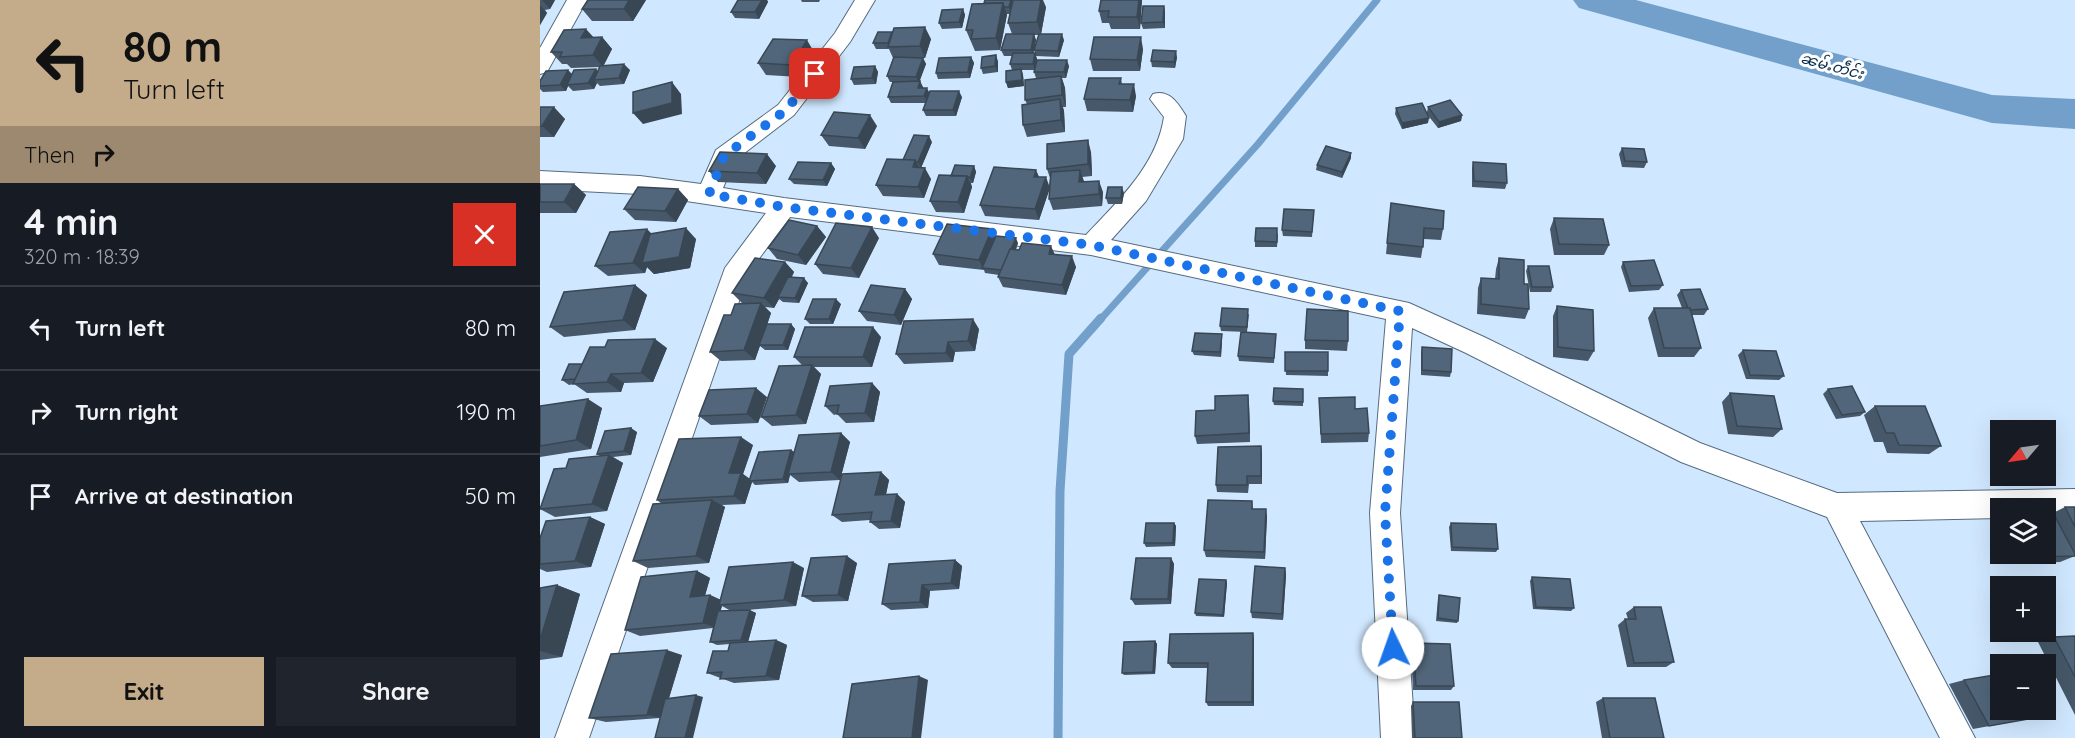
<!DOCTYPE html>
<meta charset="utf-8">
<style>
body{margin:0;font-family:Quicksand,"Noto Sans Myanmar",sans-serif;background:#20242c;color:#f1f3f6;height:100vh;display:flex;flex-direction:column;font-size:22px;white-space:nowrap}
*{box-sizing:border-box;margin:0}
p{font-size:20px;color:#9ea1a6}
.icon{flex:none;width:33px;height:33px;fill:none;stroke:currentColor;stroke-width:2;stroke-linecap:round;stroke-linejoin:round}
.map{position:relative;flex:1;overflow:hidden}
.drawer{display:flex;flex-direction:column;background:#171b24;width:540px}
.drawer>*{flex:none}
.top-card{background:#c4ac8b;color:#111;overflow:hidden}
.needle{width:39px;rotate:241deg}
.tools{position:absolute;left:1450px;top:420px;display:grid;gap:12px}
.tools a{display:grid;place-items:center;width:66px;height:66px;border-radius:0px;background:#171b24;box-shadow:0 6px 24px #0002;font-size:30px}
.pin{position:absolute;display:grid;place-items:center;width:51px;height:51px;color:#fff;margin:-26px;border-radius:12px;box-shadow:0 3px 9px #0006}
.me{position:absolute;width:66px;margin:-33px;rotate:357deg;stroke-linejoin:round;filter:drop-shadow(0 0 4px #0008)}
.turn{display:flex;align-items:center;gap:21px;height:126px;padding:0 24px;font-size:27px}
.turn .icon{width:78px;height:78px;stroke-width:2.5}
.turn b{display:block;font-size:42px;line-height:51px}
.then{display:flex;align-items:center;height:57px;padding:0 24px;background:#0003;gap:12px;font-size:22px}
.round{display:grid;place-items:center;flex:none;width:63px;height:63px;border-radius:0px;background:#20242c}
.summary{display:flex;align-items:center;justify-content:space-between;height:102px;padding:0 24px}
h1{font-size:36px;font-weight:800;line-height:45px}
.primary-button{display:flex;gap:12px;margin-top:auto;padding:12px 24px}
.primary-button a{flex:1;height:69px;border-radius:0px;background:#c4ac8b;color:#111;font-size:24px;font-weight:800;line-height:69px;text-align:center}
.primary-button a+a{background:#20242c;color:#f1f3f6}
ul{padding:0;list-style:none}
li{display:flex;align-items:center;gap:18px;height:84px;padding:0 24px;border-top:2px solid #363941}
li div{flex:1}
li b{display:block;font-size:22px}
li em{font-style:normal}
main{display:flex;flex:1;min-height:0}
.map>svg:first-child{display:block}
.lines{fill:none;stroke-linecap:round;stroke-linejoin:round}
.stream-far1{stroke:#72a0ca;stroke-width:7}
.stream{stroke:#72a0ca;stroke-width:9}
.river{fill:#72a0ca;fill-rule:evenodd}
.street-casing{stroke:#566b7f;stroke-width:2}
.street{fill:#fff;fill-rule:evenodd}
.wall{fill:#465869;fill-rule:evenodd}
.shaded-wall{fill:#394755}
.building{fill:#51667a;stroke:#394755;stroke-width:1.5}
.route{stroke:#1a73e8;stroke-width:10;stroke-dasharray:0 18}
.labels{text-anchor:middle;stroke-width:6;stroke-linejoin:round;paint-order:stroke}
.far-water-label{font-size:15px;font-style:italic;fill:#072b48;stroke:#fff}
</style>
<main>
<section class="drawer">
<div class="top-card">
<div class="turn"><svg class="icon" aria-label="left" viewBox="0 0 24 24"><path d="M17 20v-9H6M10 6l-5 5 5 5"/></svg><div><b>80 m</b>Turn left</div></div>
<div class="then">Then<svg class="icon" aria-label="right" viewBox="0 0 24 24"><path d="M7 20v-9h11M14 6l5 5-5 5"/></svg></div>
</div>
<div class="summary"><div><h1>4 min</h1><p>320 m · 18:39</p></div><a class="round" style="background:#d93025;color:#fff"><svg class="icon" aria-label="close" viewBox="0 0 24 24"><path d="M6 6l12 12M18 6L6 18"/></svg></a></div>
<ul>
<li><svg class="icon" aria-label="left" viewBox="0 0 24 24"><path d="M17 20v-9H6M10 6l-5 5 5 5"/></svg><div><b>Turn left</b></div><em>80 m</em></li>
<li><svg class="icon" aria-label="right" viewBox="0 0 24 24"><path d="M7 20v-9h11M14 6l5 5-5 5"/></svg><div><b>Turn right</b></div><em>190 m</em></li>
<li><svg class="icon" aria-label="arrive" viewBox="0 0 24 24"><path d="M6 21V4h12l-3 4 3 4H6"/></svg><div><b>Arrive at destination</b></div><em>50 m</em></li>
</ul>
<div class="primary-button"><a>Exit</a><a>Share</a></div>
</section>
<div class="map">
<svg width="1535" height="738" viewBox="0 0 1535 738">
<rect width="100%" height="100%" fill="#d0e8ff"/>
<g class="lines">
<path class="stream-far1" d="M560 320 718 144 837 0"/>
<path class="stream" d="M518 738 520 491 529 354 561 318"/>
<path class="river" d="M1033 0H1096L1452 95 1535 99V129L1452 123 1039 8Z"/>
<g class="street-casing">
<path id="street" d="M27 0H47L7 72 0 74V48Z
M315 0H335L310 42 254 115 194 161 183 188 244 198 546 235C578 201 617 165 624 117L610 99 613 94C629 89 638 103 646 116L643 139 606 201 571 240 869 303 944 337 1160 443 1297 493 1535 489V517H1506V508H1461V518L1320 521 1435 738H1400L1287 517 1141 462 926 353 872 328 860 513 875 738H841L830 513 846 319 551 255 250 217 209 272 49 738H15L185 268 226 213 100 194 0 189V171L100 176 161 184 176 150 238 105 295 33Z"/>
</g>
<use href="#street" class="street"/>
</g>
<path class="wall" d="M0 0H15L10 9 5 10 7 13 0 25Z
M106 0 93 21H52L42 9Z
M198 0H227L228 2 219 19 195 18 191 12Z
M261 0H280L279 2H262Z
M602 0 600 29H571L569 23H562L559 11Z
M444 3 506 7 501 34 524 40 519 57 496 56 497 59 495 70H482L483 75 484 86 468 88 466 82 472 70 470 64 472 56H464L461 50 472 34 468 23 470 14H467L460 50 435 51 426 30ZM494 35H499L494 50 495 53H493L496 40Z
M624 6 625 12V28L603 29 601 23Z
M423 9 425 15 422 28 402 29 399 23Z
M62 37 72 49 63 66 90 70 84 84 60 86 57 83 54 89 33 91 28 86 26 91 3 92 0 89V81L28 70 32 74 58 72 60 67 31 68 27 64H22L11 52 54 38Z
M391 39 385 58H383L386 64 379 81H380L383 88 389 93 422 97 416 116H386L383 110 386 103H351L348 97 353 82H350L347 76 353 58 349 49H336L333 43Z
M603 49 600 71H553L550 59Z
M274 52 260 77 226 75 218 63Z
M456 55 458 62V72L443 74 441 68Z
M431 57 434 63 430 78 398 79 396 73Z
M637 57 635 68 612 67 611 61Z
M335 66 338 72 336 84 314 85 311 79Z
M529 66 526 78H522L525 88 526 107H523L524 111 525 132 487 137 483 125 487 104 485 100 502 78H496L494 72Z
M581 78 582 84 596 96 593 112 547 111 544 99Z
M0 107 25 119 14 137H0Z
M888 107 922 115 921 121 898 128 887 114 888 123 862 129 855 114 856 108 887 112Z
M337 126 325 149 289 146 281 135Z
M392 142 381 168 391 179 384 198 343 196 336 185 363 160Z
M1082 148 1107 162 1104 168 1082 167 1079 154Z
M551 152 552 176 542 177 543 182 563 192 562 206 513 210 509 199V190L499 220 445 216 440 205 499 177 509 187 510 178 507 169Z
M811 158 802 178 776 170 777 165Z
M933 162 967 183 965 189 932 187V168Z
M291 163 295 169 287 186 254 184 249 179Z
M236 166 226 184 178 182 169 171Z
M434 166 436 172 433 183H431L432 187 424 213 396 212 390 201 411 176Z
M0 184H34L46 195 36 213H0Z
M138 189 148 200 136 222 95 220 84 209Z
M584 193 582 204H568L566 198Z
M851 203 903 229 901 240 884 239 881 258 846 254Z
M774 210 772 237 743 236 742 230Z
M1014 218 1069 245 1064 255H1014L1010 229Z
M277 226 286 237 266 265 237 259 228 248Z
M112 233 156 239 150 268 114 274 107 267 105 273 68 276 55 266Z
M738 234 737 247H715V241Z
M339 238 319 278 283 274 275 264Z
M478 243 476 250 515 254 536 267 526 295 463 287 458 277 459 275 445 273 444 270 399 265 393 254Z
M959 258 984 284 989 309 985 319 937 314 938 288 941 278 955 279 956 269Z
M245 262 254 272 252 277 268 283 259 303 243 302 239 299 234 308 225 307 231 313 223 337 251 324 255 329 248 350H225L220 346 215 360 181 361 170 352 191 315 203 304 192 293Z
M1083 262 1123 285 1119 290 1089 292 1081 267Z
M988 266 1013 287 1011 292H990L986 271Z
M95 285 107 295 95 330 24 337 10 327Z
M365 289 372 299 361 325 327 321 319 311Z
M1141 290 1168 309 1164 315H1152L1161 348 1154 357H1118L1108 318 1114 308H1142L1137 295Z
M301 304 293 324H270L265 319Z
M1017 306 1054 351 1048 361 1013 357V316Z
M709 314 707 332 681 331 680 326Z
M439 329 435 351 415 352 413 362 364 364 356 354Z
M736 334 734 363 699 361 698 356Z
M341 337 332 367H274L281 374 266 424 232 426 221 417 262 365 254 357Z
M682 339 681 357 654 355 652 351Z
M765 340 808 341 807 351 765 349Z
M882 347 911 372 910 377 881 375V352Z
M127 348 113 382 84 383 81 392 47 393 34 384 29 385 22 380 42 364Z
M1203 350 1244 376 1239 380 1206 379 1198 355Z
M745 352H788V376L746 375Z
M332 383 340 392 334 422 306 423 297 414 294 415 285 406Z
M763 389V406L734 405 733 401Z
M1288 389 1325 412 1320 416 1296 419 1283 394Z
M1190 393 1242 429 1233 437 1188 434 1182 402Z
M227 397 218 423 171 425 159 416Z
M779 398 815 409 829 433 828 442 781 443Z
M709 404 710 442 657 444 655 436 675 410Z
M0 406 62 408 51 449 0 457Z
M1335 406 1401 446 1389 454 1347 453 1343 442H1334L1324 415Z
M97 432 91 455 73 457 83 463 67 511 15 517 0 509 60 456 57 454Z
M301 433 310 442 300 480 259 482 250 475 248 483 215 485 212 482 205 504 182 505 185 507 169 563 108 568 93 561 122 504 117 500 213 445 203 474 210 479 251 450 254 452Z
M721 446 722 455V484H709L708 493 677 492 676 485Z
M341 472 349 480 346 495 357 494 365 502 360 528 339 529 330 522V520L302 522 292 515Z
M712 501 713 509 727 516 725 559 666 557 664 550Z
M1509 505 1513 513 1525 507H1535V552H1534L1535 556 1520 562 1482 564 1477 554H1506V508H1467L1472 506Z
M1461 512V521L1457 514Z
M50 517 65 524 51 567 7 572 0 569V538Z
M634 523 636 526 635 546 606 547 604 543Z
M911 523 958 549 956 552 911 551 909 527Z
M631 558 634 564 631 604 595 605 591 599Z
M415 560 422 566 419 589 390 591 388 608 351 610 342 604Z
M317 563 308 601 273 602 262 596Z
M264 568 256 606 207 610 216 613 208 642 236 640 247 645 239 680 194 683 167 673 188 651 190 644 177 645 170 642 173 628 100 636 85 630 157 571 170 578 165 595H170L181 600ZM182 606 191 611H180Z
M745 568 746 575 743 620 712 618 711 612Z
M992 577 1034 608 1031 611 993 609 990 581Z
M686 580 687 583 684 617 656 616 655 613Z
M17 585 40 594 22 657 0 660V588Z
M899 595 918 621 917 623 896 621 898 598Z
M1094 607 1134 662 1126 667H1087L1078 625 1085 619H1088L1086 613Z
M1535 636V715L1498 642 1514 637Z
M714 638V706H668L666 702 668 668H632L628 663Z
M615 641 617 644 615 674 584 675 582 673Z
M873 643 914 686 911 690H873L871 649Z
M142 655 129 698 163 697 120 718 66 722 49 718Z
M1424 680 1511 715 1433 729 1409 684Z
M1063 698 1124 738H1062L1056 702Z
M873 702 922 738H872L871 706Z"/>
<path class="shaded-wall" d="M2 0H15L10 9Z
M89 0H106L93 21 84 9Z
M222 0H227L228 2 219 19 215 12Z
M471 0H475L471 14 469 7Z
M501 0H503L506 7 501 34 497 22Z
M599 0H602L600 29 597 17Z
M463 3 467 15 460 50 456 38Z
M0 5 7 13 0 25Z
M624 6 625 12V28L623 22Z
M423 9 425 15 422 28 419 22Z
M385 27 391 39 385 58 380 46Z
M46 29 57 41 41 38Z
M494 34 496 40 493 56 491 50Z
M522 34 524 40 519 57 518 51Z
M62 37 72 49 63 67 53 55Z
M601 37 603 49 600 71 597 60Z
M267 40 274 52 260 77 252 65Z
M636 51 637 57 635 68 634 62Z
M495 53 497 59 495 70 493 64Z
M456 55 458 62V72L455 66Z
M431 57 434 63 430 78 428 72Z
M383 58 386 64 379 83 376 77Z
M527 60 529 66 526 78 524 72Z
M84 64 90 70 84 84 79 78Z
M335 66 338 72 336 84 332 78Z
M56 69 61 75 54 80 57 83 54 89 48 83Z
M481 69 483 75 484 86 468 88 466 82Z
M28 70 33 76 27 85 28 86 26 91 20 85Z
M521 76 525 88 526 107 522 95Z
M380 81 383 87 381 94 378 88Z
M132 82 141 94 142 114 103 124 93 113Z
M594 84 596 96 593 112 590 100Z
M387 88 390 94 387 102 384 96Z
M419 91 422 97 416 116 413 110Z
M520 99 524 111 525 132 521 120Z
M14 107 25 119 14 137 2 126Z
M330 115 337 126 325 149 318 138Z
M922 115 921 121 898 128 899 122Z
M889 118 888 123 862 129V123Z
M389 136 392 142 381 168 378 162Z
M548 140 551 152 552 176 548 164Z
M811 153V158L802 178V172Z
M227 154 236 166 226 184 217 173Z
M375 160 382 172 373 167Z
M291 163 295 169 287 186 283 180Z
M434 166 436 172 433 183 430 178Z
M385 168 391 179 384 198 378 187Z
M496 170 501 181 494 177Z
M540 170 544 181 543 193 539 182Z
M427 176 432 187 424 213 418 202Z
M506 177 510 188 499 220 495 209Z
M559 181 563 192 562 206 559 194Z
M34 184 46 195 36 213 24 202Z
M582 187 584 193 582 204 581 198Z
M138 189 148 200 136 222 125 211Z
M277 226 286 237 266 265 258 255Z
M332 227 339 238 319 278 311 268Z
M146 228 156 239 150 268 114 274 107 267 105 273 93 263 107 229 118 240Z
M452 229 457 240 443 268 439 260Z
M476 238 478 243 465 275 462 270Z
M511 246 516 257 509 254Z
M532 256 536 267 526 295 522 285Z
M245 262 254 272 240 297H238L239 299 234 308 224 298Z
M264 278 268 283 259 303 255 298Z
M95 285 107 295 95 330 83 320Z
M365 289 372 299 361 325 354 315Z
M296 299 301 304 293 324 289 319Z
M221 303 231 313 215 360 204 350Z
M433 319 439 329 435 351 428 341Z
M251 324 255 329 248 350 243 345Z
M333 327 341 337 332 367 323 357Z
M682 334V339L681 357 680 352Z
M115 339 127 348 113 382 101 373Z
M408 342 415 352 413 362 406 353Z
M272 365 281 374 266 424 256 415Z
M71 374 84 383 81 392 67 382Z
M332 383 340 392 334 422 325 413Z
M216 388 227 397 218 423 207 414Z
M708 395 709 404 710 442 709 433Z
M48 399 62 408 51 449 36 440Z
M91 428 97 432 91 455 84 451Z
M301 433 310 442 300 480 291 472Z
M201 437 213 445 203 474 212 481H209L212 482 205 504 194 496 189 473Z
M721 446 722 455V484L721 476Z
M251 450 257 454 248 474 250 475 248 483 243 479Z
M69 455 83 463 67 511 52 504Z
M341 472 349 480 344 503 335 495Z
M357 494 365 502 360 528 351 521Z
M172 500 185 507 169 563 156 556Z
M726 509 727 516 725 559 724 552Z
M50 517 65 524 51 567 35 561Z
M634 523 636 526 635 546 633 543Z
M307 556 317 563 308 601 298 595Z
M631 558 634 564 631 604 628 599Z
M415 560 422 566 419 589 411 583Z
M253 562 264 568 256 606 244 600Z
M745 568 746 575 743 620 742 614Z
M157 571 170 578 163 603 150 597Z
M686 580 687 583 684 617 683 615Z
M17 585 40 594 22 657 0 651V640Z
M382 585 390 591 388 608 380 602Z
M170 595 183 601 179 605 182 606 176 628 163 623Z
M210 610 216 613 208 642 201 640Z
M713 633 714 638V706L712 702Z
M236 640 247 645 239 680 226 676Z
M615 641 617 644 615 674 613 672Z
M127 650 142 655 123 718 107 715Z
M379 676 388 680 381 738H372Z
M156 695 163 697 153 738H145Z"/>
<path class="building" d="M48 0H89L84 9H42Z
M198 0H222L215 12H191Z
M445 0H471L469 7H464L463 3H444Z
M473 0H501L497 22 468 23Z
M561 0H599L597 17H568L569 11H559Z
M463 3 456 38 431 39 433 30H426L432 4Z
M603 6H624L623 22 601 23Z
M423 9 419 22 399 23 402 10Z
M385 27 380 46 348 47 354 28Z
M46 29 41 38 62 37 53 55 20 57 22 52H11L24 30Z
M338 32H352L348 43H333Z
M466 34H494L491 50H461Z
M499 34H522L518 51 494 50Z
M554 37H601L597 60 550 59Z
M233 39 267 40 252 65 218 63Z
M613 50 636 51 634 62 611 61Z
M473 53H495L493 64H470Z
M456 55 455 66 441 68 442 57Z
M354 57 383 58 376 77 347 76Z
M431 57 428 72 396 73 399 58Z
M497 60H527L524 72H494Z
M84 64 79 78 54 80 60 66Z
M335 66 332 78 311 79 314 67Z
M56 69 48 83 27 85 34 70Z
M481 69 482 80 466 82V71Z
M28 70 20 85 0 86V81L6 71Z
M521 76 522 95 485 100V80Z
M549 78H581L579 84H594L590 100 544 99Z
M380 81 378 88H387L384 96 348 97 353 82Z
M132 82V103L93 113V92Z
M390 91H419L413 110H383Z
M520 99 521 120 483 125 482 105Z
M910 100 922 115 899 122 888 107Z
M882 103 889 118 862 123 856 108Z
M0 107H14L2 126H0Z
M294 112 330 115 318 138 281 135Z
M374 135 389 136 378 162H376L375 160H363Z
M548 140V164L507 169V144Z
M786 146 811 153 802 172 777 165Z
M1082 148 1104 149 1107 162 1085 161Z
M180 152 227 154 217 173 169 171Z
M347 159 375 160 373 167 385 168 378 187 336 185Z
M258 162 291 163 283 180 249 179Z
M933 162 966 164 967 183 934 181Z
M415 165 434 166 430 178 428 177 427 176H411Z
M454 167 496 170 494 177H506L495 209 440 205Z
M540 170 539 182 559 181V194L509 199 511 172Z
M399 175 427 176 418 202 390 201Z
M0 184H34L24 202H0Z
M98 187 138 189 125 211 84 209Z
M568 187H582L581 198H566Z
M851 203 904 211 903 229 884 228 883 247 847 243Z
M744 209 774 210 772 232 742 230Z
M1014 218 1063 219 1069 245 1019 244Z
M249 220 277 226 258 255 228 248Z
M296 223 332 227 311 268 275 264Z
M407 224 452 229 439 260 393 254Z
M146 228 139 257 102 263 110 234Z
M716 228H737V242L715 241Z
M107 229 93 263 55 266 70 232Z
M456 236 476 238 471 249H470L461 270 442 268Z
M482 243 511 246 509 254 532 256 522 285 458 277 470 249 479 250Z
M215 258 245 262 224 298 192 293Z
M959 258 984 260V284H988L989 309 941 304V278L959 279Z
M1114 260 1123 285 1091 286 1083 262Z
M988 266H1009L1013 287H992Z
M248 277 264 278 255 298 238 297Z
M95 285 83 320 10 327 24 292Z
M331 285 365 289 354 315 319 311Z
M1160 289 1168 309 1150 310V308H1148L1141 290Z
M273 299H296L289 319H265Z
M221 303 204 350 170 352 184 315H191L195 304Z
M1017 306 1053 310 1054 351 1018 347Z
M682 308 708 309 707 327 680 326Z
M1114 308H1150L1161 348H1124Z
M767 309 808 311V341L765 340Z
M433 319 428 341 408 342 406 353 356 354 364 321Z
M227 324H251L243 345H219Z
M265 327H333L323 357H254Z
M701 332 736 334 734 358 698 356Z
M655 333 682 334 680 352 652 351Z
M115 339 101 373 71 374 67 382 33 384 50 347H65L68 340Z
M882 347 912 349 911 372 882 370Z
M1203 350 1236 351 1244 376 1210 375Z
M745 352H788V371H745Z
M29 364H42L35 379 22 380Z
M272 365 256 415 221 417 239 366Z
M332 383 325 413 297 414 299 405 285 406 290 386Z
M1312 386 1325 412 1302 415 1288 389Z
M216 388 207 414 159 416 169 390Z
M734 388 763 389V402L733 401Z
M1190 393 1234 396 1242 429 1197 426Z
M708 395 709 433 655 436 656 411 675 410V396Z
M815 397V409L827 408 829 433 781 434 779 398Z
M48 399 36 440 0 446V406Z
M1335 406H1385L1401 446 1359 445 1354 433H1346Z
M91 428 84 451 57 454 65 431Z
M301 433 291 472 248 474 259 435Z
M201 437 189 473H201L194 496 117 500 139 439Z
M721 446V476H707V485H676L678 447Z
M251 450 243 479 209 481 219 452Z
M69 455 52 504 0 509 14 469 26 468 29 459Z
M341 472 335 495 357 494 351 521 330 522 332 512 292 515 302 474Z
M172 500 156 556 93 561 113 504Z
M668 500 712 501V509H726L724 552 664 550Z
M1509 505 1535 554V556L1498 557 1496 554H1506V508H1473L1472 506Z
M1525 507H1535V527Z
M50 517 35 561 0 564V538L6 521Z
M606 523H634L633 543H604Z
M911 523 956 524 958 549 912 547Z
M307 556 298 595 262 596 271 558Z
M596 558H631L628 599H591Z
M415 560 411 583 382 585 380 602 342 604 349 564Z
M253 562 244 600 179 605 189 567Z
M715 566 745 568 742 614 711 612Z
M157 571 150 597 170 595 163 623 85 630 101 577Z
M992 577 1030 579 1034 608 996 607Z
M659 579 686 580 683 615 655 613Z
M17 585 0 640V588Z
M899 595 920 598 918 621 898 618Z
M1094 607H1121L1134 662 1094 663 1085 619H1096Z
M210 610 201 640 170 642 178 611Z
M713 633 712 702H666L668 663H628L630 634Z
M1535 636V677L1514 637Z
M236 640 226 676 180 679 182 672 167 673 173 651H188L190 643Z
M615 641 613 672 582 673 584 642Z
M873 643 910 644 914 686H876Z
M127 650 107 715 49 718 71 654Z
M1461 674V710H1506V706L1511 715 1449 726 1424 680Z
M379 676 372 738H303L312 684Z
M156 695 145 738H115L125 699Z
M1063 698H1115L1124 738H1070Z
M873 702H919L922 738H875Z"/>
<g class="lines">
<path class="route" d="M275 74 246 110 184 156 169 194 244 207 551 245 860 311 845 513 853 648"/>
</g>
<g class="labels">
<g class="far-water-label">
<text transform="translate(1292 66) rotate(15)" y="5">ၼမ်ႉတဵင်း</text>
</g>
</g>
</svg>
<div class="tools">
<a><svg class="needle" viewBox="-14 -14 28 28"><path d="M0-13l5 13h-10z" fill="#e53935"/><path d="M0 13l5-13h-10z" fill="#9ea1a6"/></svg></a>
<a><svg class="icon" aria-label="layers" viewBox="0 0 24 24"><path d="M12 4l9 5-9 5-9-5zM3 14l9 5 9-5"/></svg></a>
<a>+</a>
<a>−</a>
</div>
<div class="pin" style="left:275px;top:74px;background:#d93025"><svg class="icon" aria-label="arrive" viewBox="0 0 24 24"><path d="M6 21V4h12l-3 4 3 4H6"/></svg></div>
<svg class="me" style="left:853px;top:648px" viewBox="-20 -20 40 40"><circle r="19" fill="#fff"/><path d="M0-13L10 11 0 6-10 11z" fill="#1a73e8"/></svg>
</div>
</main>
